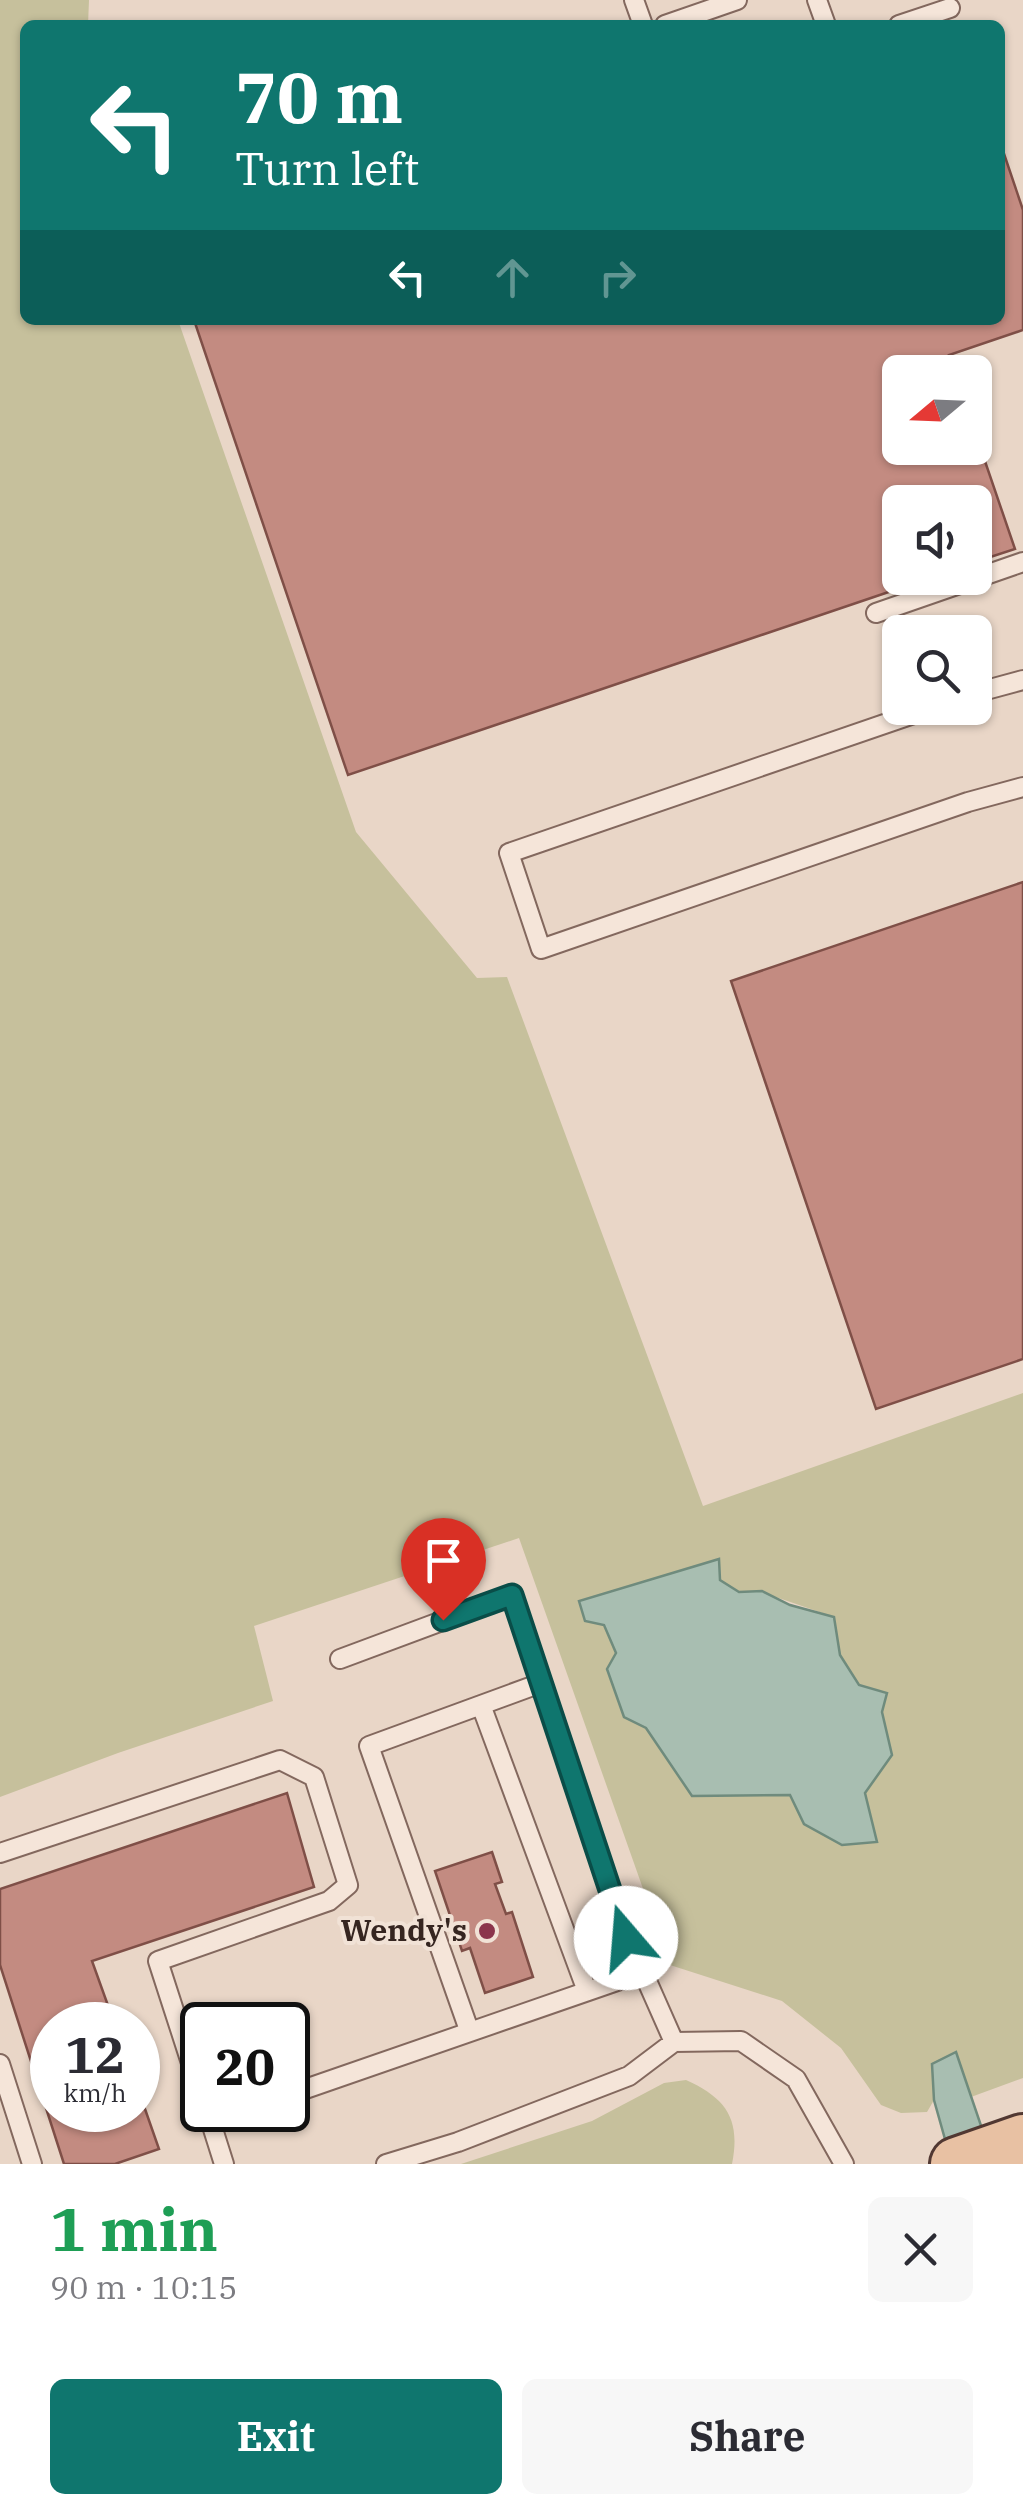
<!DOCTYPE html>
<meta charset="utf-8">
<style>
body{margin:0;font-family:"IBM Plex Serif",serif;background:#f7f7f7;color:#2b2b33;height:100vh;display:flex;flex-direction:column;font-size:38px;white-space:nowrap}
*{box-sizing:border-box;margin:0}
p{font-size:32px;color:#7c7c81}
.icon{flex:none;width:55px;height:55px;fill:none;stroke:currentColor;stroke-width:2;stroke-linecap:round;stroke-linejoin:round}
.map{position:relative;height:2164px;overflow:hidden}
.details{display:flex;flex-direction:column;background:#fff;flex:1}
.details>*{flex:none}
.hud{position:absolute;left:20px;top:20px;width:985px;height:305px;border-radius:15px;box-shadow:0 2px 8px #0004;background:#0f766e;color:#fff;overflow:hidden}
.needle{width:65px;rotate:251deg}
.buttons{position:absolute;left:882px;top:355px;display:grid;gap:20px}
.buttons a{display:grid;place-items:center;width:110px;height:110px;border-radius:15px;background:#fff;box-shadow:0 2px 8px #0004;font-size:50px}
.speed{position:absolute;left:30px;top:2002px;display:flex;gap:20px;font-size:50px;font-weight:700;text-align:center}
.speed>*{display:grid;place-content:center;width:130px;height:130px;border-radius:50%;background:#fff;box-shadow:0 2px 8px #0004;line-height:1}
.speed small{font-size:25px;font-weight:400}
.speed .limit{border:5px solid #111;border-radius:15px;background:#fff;color:#111}
.pin{position:absolute;display:grid;place-items:center;width:85px;height:85px;color:#fff;margin:-102px -42px;border-radius:50% 50% 50% 0;rotate:-45deg;box-shadow:0 0 10px #0007}
.pin .icon{rotate:45deg}
.me{position:absolute;width:110px;margin:-55px;rotate:342deg;stroke-linejoin:round;filter:drop-shadow(0 0 8px #0008)}
.turn{display:flex;align-items:center;gap:35px;height:210px;padding:0 50px;font-size:45px}
.turn .icon{width:130px;height:130px;stroke-width:2.5}
.turn b{display:block;font-size:70px;line-height:85px}
.lanes{display:flex;align-items:center;height:95px;padding:0 50px;background:#0003;justify-content:center;gap:50px;direction:ltr}
.lanes .off{opacity:.35}
.round{display:grid;place-items:center;flex:none;width:105px;height:105px;border-radius:15px;background:#f7f7f7}
.summary{display:flex;align-items:center;justify-content:space-between;height:170px;padding:0 50px}
h1{font-size:60px;font-weight:700;line-height:75px;color:#1e9e55}
.action{display:flex;gap:20px;margin-top:auto;padding:20px 50px}
.action a{flex:1;height:115px;border-radius:15px;background:#0f766e;color:#fff;font-size:40px;font-weight:700;line-height:115px;text-align:center}
.action a+a{background:#f7f7f7;color:#2b2b33}
.map>svg:first-child{display:block}
.green{fill:#c6c09c;fill-rule:evenodd}
.water{fill:#a8beb1;stroke:#6f8b7d;stroke-width:2.5}
.building{fill:#c38b81;stroke:#7f4f47;stroke-width:2.5}
.lines{fill:none;stroke-linecap:round;stroke-linejoin:round}
.service-casing{stroke:#83685e;stroke-width:22}
.primary-casing{stroke:#513832;stroke-width:58}
.service{stroke:#f5e5d9;stroke-width:18}
.primary{stroke:#e8c1a3;stroke-width:52}
.route-casing{stroke:#0a4d48;stroke-width:25}
.route{stroke:#0f766e;stroke-width:18}
.poi-dot{fill:#8b354c;stroke:#f1e2d6;stroke-width:4}
.labels{text-anchor:middle;stroke-width:8;stroke-linejoin:round;paint-order:stroke}
.poi-label{font-size:30px;font-weight:bold;fill:#352520;stroke:#f1e2d6;text-anchor:end}
</style>
<div class="map">
<svg width="1023" height="2164" viewBox="0 0 1023 2164">
<rect width="100%" height="100%" fill="#e9d6c7"/>
<path class="green" d="M0 0H89L88 25H25V320H178L356 832 477 978 507 977 703 1506 1023 1393V2078L971 2097 955 2053 932 2065 934 2100 927 2112 901 2113 881 2105 841 2048 782 2001 670 1965 519 1538 254 1626 273 1701 118 1753 0 1797ZM718 1559 720 1580 739 1592 758 1591 834 1617 840 1655 859 1685 887 1693 882 1712 892 1755 865 1793 877 1842 842 1845 805 1824 790 1795H692L646 1727 604 1624 579 1601Z
M686 2080C726 2098 741 2119 732 2164H461L592 2121 664 2083Z"/>
<path class="water" d="M719 1559 720 1580 739 1592 762 1591 790 1605 834 1617 840 1655 859 1685 887 1693 882 1712 892 1755 865 1793 877 1842 842 1845 804 1824 790 1795 692 1796 646 1728 624 1717 607 1669 616 1653 604 1625 585 1621 579 1601Z
M956 2052 994 2164H952L934 2100 932 2064Z"/>
<path class="building" d="M1000 142 1023 210V330L949 355 955 372H900V448H975V432L1015 549 975 562V502H900V578H930L348 775 194 320H1000Z
M1023 882V1359L876 1409 731 981Z
M287 1793 314 1887 92 1961 115 2025H52V2110H138V2089L159 2149 115 2164H64L0 1965V1889Z
M492 1852 502 1882 495 1884 506 1914 512 1912 533 1977 485 1993 470 1948 462 1951 435 1871Z"/>
<g class="lines">
<g class="service-casing">
<path id="service" d="M634 0 643 25
M817 0 826 25
M665 25 737 0
M899 25 950 8
M876 613 1023 562
M975 693 1023 680
M931 708 509 853 541 949 968 802 1023 787
M340 1659 512 1595 638 1974
M481 1705 587 1991
M0 1853 280 1760 314 1777 348 1885 329 1901 158 1961 202 2097
M469 2030 369 1746 541 1683
M0 2064 32 2164
M288 2095 643 1972 674 2042
M207 2110 224 2164
M211 2123 248 2110
M386 2164 458 2142 629 2076 674 2042 741 2041 796 2079 844 2164"/>
</g>
<g class="primary-casing">
<path id="primary" d="M957 2164 1023 2141"/>
</g>
<use href="#service" class="service"/>
<use href="#primary" class="primary"/>
</g>
<g class="lines">
<g class="route-casing">
<path id="route" d="M443 1620 512 1595 626 1938"/>
</g>
<use href="#route" class="route"/>
</g>
<circle class="poi-dot" cx="487" cy="1931" r="10"/>
<g class="labels">
<g class="poi-label">
<text x="467" y="1941">Wendy's</text>
</g>
</g>
</svg>
<div class="buttons">
<a><svg class="needle" viewBox="-14 -14 28 28"><path d="M0-13l5 13h-10z" fill="#e53935"/><path d="M0 13l5-13h-10z" fill="#7c7c81"/></svg></a>
<a><svg class="icon" aria-label="sound" viewBox="0 0 24 24"><path d="M4 9h4l5-4v14l-5-4H4zM17 9q2 3 0 6"/></svg></a>
<a><svg class="icon" aria-label="search" viewBox="0 0 24 24"><circle cx="10" cy="10" r="6"/><path d="M15 15l6 6"/></svg></a>
</div>
<div class="speed"><div>12<small>km/h</small></div><div class="limit">20</div></div>
<div class="pin" style="left:443px;top:1620px;background:#d93025"><svg class="icon" aria-label="arrive" viewBox="0 0 24 24"><path d="M6 21V4h12l-3 4 3 4H6"/></svg></div>
<svg class="me" style="left:626px;top:1938px" viewBox="-20 -20 40 40"><circle r="19" fill="#fff"/><path d="M0-13L10 11 0 6-10 11z" fill="#0f766e"/></svg>
<div class="hud">
<div class="turn"><svg class="icon" aria-label="left" viewBox="0 0 24 24"><path d="M17 20v-9H6M10 6l-5 5 5 5"/></svg><div><b>70 m</b>Turn left</div></div>
<div class="lanes"><svg class="icon" aria-label="left" viewBox="0 0 24 24"><path d="M17 20v-9H6M10 6l-5 5 5 5"/></svg><svg class="icon off" aria-label="ahead" viewBox="0 0 24 24"><path d="M12 20V5M6 11l6-6 6 6"/></svg><svg class="icon off" aria-label="right" viewBox="0 0 24 24"><path d="M7 20v-9h11M14 6l5 5-5 5"/></svg></div>
</div>
</div>
<section class="details">
<div class="summary"><div><h1>1 min</h1><p>90 m · 10:15</p></div><a class="round"><svg class="icon" aria-label="close" viewBox="0 0 24 24"><path d="M6 6l12 12M18 6L6 18"/></svg></a></div>
<div class="action"><a>Exit</a><a>Share</a></div>
</section>
